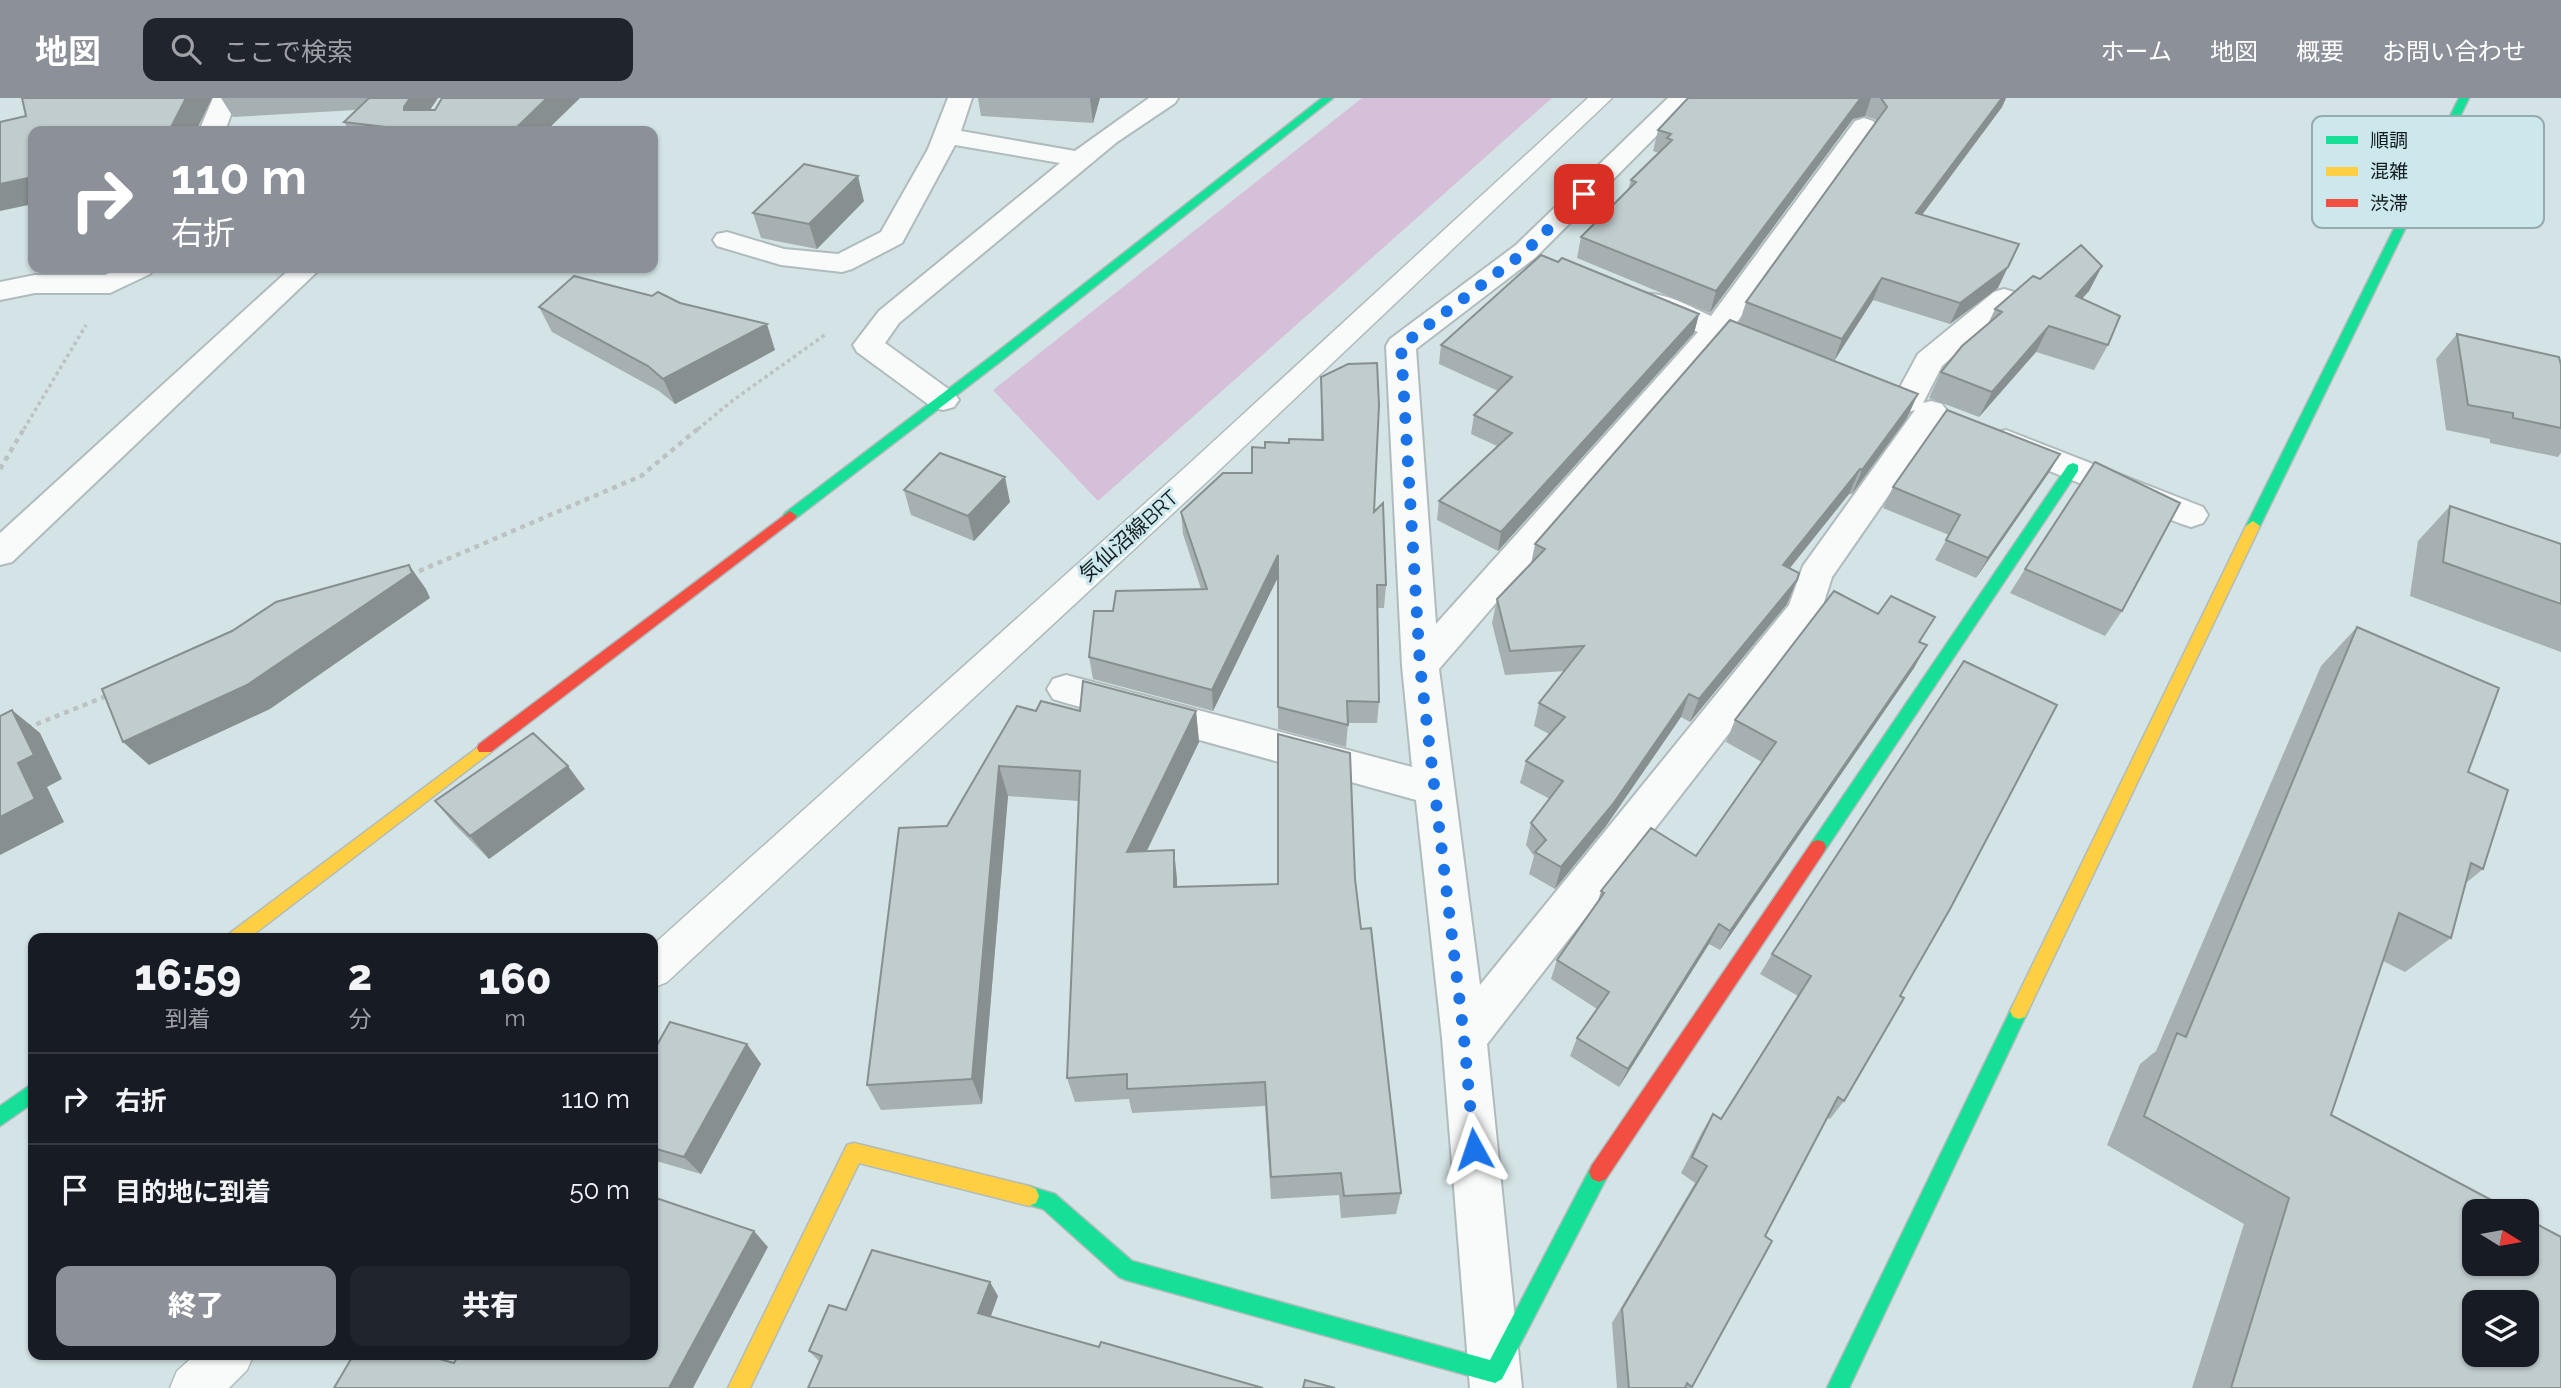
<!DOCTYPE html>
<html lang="ja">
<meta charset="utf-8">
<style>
body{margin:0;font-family:Raleway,"Noto Sans JP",sans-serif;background:#20242c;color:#f1f3f6;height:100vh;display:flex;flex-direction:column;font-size:26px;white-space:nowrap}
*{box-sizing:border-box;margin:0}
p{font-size:23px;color:#9ea1a6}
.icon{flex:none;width:38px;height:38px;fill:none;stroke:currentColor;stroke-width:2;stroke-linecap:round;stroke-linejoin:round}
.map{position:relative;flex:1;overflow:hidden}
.side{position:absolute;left:28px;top:835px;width:630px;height:427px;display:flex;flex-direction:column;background:#171b24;border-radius:14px;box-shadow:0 2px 5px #0004}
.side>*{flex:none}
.banner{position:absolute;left:28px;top:28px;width:630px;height:147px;border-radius:14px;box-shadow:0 2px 5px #0004;background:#8c9099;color:#fff;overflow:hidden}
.needle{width:46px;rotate:101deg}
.fabs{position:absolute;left:2462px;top:1101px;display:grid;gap:14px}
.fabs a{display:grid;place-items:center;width:77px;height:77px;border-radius:14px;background:#171b24;box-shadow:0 2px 5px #0004;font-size:35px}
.pin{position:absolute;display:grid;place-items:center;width:60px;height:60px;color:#fff;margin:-30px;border-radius:14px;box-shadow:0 4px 10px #0006}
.me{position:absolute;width:77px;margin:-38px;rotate:355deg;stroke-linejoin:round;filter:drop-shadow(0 0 5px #0008)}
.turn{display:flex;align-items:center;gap:24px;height:147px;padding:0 28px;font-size:32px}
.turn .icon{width:91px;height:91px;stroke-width:2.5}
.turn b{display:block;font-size:49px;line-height:60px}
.eta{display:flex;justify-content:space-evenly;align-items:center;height:119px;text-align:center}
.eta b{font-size:42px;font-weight:800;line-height:49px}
.button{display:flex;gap:14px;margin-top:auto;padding:14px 28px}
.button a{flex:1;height:80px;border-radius:14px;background:#8c9099;color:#fff;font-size:28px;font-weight:800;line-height:80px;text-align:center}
.button a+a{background:#20242c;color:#f1f3f6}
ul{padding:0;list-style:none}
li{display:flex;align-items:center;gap:21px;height:91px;padding:0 28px;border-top:2px solid #363941}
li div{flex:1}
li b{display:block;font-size:26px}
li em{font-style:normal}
header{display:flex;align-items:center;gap:42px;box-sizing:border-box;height:98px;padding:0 35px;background:#8c9099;color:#fff}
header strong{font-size:33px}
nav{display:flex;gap:38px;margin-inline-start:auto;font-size:24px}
.search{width:490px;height:63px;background:#20242c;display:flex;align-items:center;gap:18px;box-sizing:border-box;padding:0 24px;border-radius:14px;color:#9ea1a6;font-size:26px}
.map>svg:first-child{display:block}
.green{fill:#d6c0d9}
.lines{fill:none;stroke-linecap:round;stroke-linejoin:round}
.lane-casing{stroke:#b0bbbd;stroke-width:3}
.street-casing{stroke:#b0bbbd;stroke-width:4}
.fast-casing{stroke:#b0bbbd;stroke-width:3}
.slow-casing{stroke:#b0bbbd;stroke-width:3}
.jam-casing{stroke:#b0bbbd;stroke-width:3}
.path-far1{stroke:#bcc1c2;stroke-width:3.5;stroke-dasharray:3.5 3.5;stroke-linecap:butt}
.path{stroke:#bcc1c2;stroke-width:4.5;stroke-dasharray:5 5;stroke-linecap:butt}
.lane{fill:#f9fbfb;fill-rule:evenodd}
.street{fill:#f9fbfb;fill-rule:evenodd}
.fast{fill:#16e098;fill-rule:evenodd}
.slow{fill:#ffcf43;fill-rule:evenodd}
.jam{fill:#f24e42;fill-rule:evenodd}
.wall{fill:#a6afb1}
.shaded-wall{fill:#878f90}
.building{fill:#c1ccce;stroke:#878f90;stroke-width:2;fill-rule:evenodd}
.route{stroke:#1a73e8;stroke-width:12;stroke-dasharray:0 21.6}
.labels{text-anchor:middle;stroke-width:6;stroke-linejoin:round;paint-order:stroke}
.street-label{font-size:21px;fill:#121c1e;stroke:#cde8ec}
.key{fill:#cde8ec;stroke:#95abae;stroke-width:2}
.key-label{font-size:19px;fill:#121c1e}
</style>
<header>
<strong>地図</strong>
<div class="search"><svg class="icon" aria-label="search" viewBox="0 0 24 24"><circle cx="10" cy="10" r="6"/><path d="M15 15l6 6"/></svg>ここで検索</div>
<nav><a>ホーム</a><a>地図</a><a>概要</a><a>お問い合わせ</a></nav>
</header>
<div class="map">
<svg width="2561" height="1290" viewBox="0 0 2561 1290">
<rect width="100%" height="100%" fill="#d4e3e5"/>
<path class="green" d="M1362 0H1552L1098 403 993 292Z"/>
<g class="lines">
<g class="lane-casing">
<path id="lane" d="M1588 0H1612L1212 379 667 884 653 890V847L1190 365Z
M196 1256H254L247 1272 229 1290H170L177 1273Z"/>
</g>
<g class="street-casing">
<path id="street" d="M213 0H237L225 33H199Z
M948 0H972L961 33 1075 53 1149 0H1178L1175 5 1117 44 899 225 885 245 954 295 959 302 954 309 943 312 932 309 857 254 853 247 879 213 1060 65 955 47 902 145 852 171 842 174 781 167 717 148 713 142 717 136 727 134 784 151 838 156 881 134 928 51Z
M1668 0H1694L1536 159 1416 251 1436 526 1698 234 1638 209 1633 203 1638 197C1661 191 1690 209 1711 218L1855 23 1864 20 1873 23 1877 28 1735 227 1782 245 1786 252 1782 259 1771 261 1722 243 1439 571 1480 887 1789 507 1803 468 1915 312 1908 314 1897 311 1892 304 1918 256 1994 194 2004 191 2014 194 2019 200 1942 268 1923 305 1931 303 1942 306 1947 313 1832 479 1819 520 1487 946 1522 1290H1470L1442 940 1416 702 1066 605 1053 601 1047 591 1053 581 1066 577 1412 669 1402 568 1386 248 1390 241 1516 147Z
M119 170H154L150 176 110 195H35L0 202V184L35 177H105Z
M291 170H321L12 464 0 467V435Z
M2006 332 2203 409 2208 417 2203 425 2191 429 2179 425 1995 351 1990 343 1995 335Z"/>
</g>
<g class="fast-casing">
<path id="fast" d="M1322 0H1333L1005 260 795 421H785L783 418 785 415 997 254Z
M2459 0H2469L2260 428 2258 431H2248L2246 428Z
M2073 365 2078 367V373L1824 754 1818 756 1812 754 1810 749 1812 744 2068 367Z
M2019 905 2025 907 2028 913 1849 1290H1827L2013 907Z
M33 985V1005L0 1028V1008Z
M1599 1064 1606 1067 1609 1074 1606 1081 1502 1281 1495 1285 1126 1182 1119 1179 1043 1111 1022 1105 1019 1098 1022 1091 1029 1088 1055 1096 1132 1163 1490 1262 1592 1067Z"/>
</g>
<g class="slow-casing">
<path id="slow" d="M2253 423 2260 428 2025 919 2019 921 2013 919 2010 913 2013 907 2246 428Z
M485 644 491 646 493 650 491 654 249 840H227L230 835Z
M854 1045 1029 1088 1036 1091 1039 1098 1036 1105 1029 1108 859 1065 750 1290H728L847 1047Z"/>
</g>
<g class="jam-casing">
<path id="jam" d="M790 413 797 418 795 421 491 654H479L477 650 479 646Z
M1818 742 1824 744 1826 749 1824 754 1606 1081 1599 1084 1592 1081 1589 1074 1592 1067 1812 744Z"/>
</g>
<path class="path-far1" d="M24 331 86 227
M698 331 732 303 826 236"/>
<path class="path" d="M0 371 25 329
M410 477 641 378 700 329
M27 630 109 597"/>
<use href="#lane" class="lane"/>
<use href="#street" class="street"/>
<use href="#fast" class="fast"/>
<use href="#slow" class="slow"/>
<use href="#jam" class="jam"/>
</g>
<path class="wall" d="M221 0H438L430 12H435L442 0H580L546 33H350L344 24 356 12 233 19Z
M978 0H1100L1093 25 981 18Z
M1688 0H2006L2002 9 1922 117 1998 190 1950 226 1873 202 1834 263 1907 320 1852 396H1849L1790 470 1787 506 1690 624 1681 619 1606 728 1555 791 1529 776 1534 758 1526 747 1531 725 1550 701 1520 685 1526 663 1549 636 1534 628 1539 605 1565 573 1505 577 1492 525 1497 501 1531 466 1535 446 1739 226 1746 204 1876 23 1875 21 1865 18 1853 21 1710 215 1577 160 1581 139 1628 92 1631 82 1659 55 1653 53 1658 32Z
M864 103 817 151 761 140 753 115Z
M2102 168 2089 193 2082 200 2108 247 2094 272 2036 254 1979 319 1929 300 1941 274 1988 226 1995 211 2040 181Z
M652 198 775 252 675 306 659 293 552 234 539 209Z
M1699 216 1694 235 1498 453 1437 422 1439 403 1497 348 1471 336 1474 317 1498 293 1439 266 1441 247Z
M2457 236 2561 267V355L2558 359 2490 345V341L2446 332 2436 261Z
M1321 279 1374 414 1386 487 1384 510H1378L1379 604 1377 625H1348L1346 649 1278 631V479L1213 613 1093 581 1089 559 1113 513 1201 491 1183 436 1181 414 1252 375 1265 350 1321 342Z
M2060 356 2048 376 1976 480 1935 462 1949 437 1883 410 1893 389Z
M904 392 1010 404 974 443 911 417Z
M2450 408 2561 446V554L2410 498 2418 443Z
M2025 471 2122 513 2105 538 2010 495Z
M2357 529 2468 674 2483 771 2466 785 2451 840 2405 874 2383 863 2331 1017 2561 1290H2192L2244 1126 2107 1047 2140 966 2156 953 2321 568Z
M1921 544 1914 570 1720 852 1709 846 1619 989 1570 958 1577 940 1597 911 1551 881 1557 862 1597 806 1601 793 1696 758 1762 664 1726 644 1735 622Z
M1036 613H1196L1199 644 1147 753 1177 781V789L1278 786 1355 781 1361 831 1401 1095 1396 1116 1341 1120 1339 1097 1271 1101 1265 1008 1132 1015 1129 1001 1075 1004 1067 980 1078 703 1008 698 982 1006 881 1012 867 987 947 728Z
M585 691 489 761 454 726 435 703Z
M1772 856 1900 898 1844 1003 1830 1021 1827 1020 1765 1138 1692 1289 1691 1290H1617L1612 1225 1695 1085 1681 1075 1702 1034 1713 1016 1721 1020 1798 898 1760 876Z
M747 946 761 966 701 1076 653 1062V954Z
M998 1198 991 1218 1099 1249 1263 1290 819 1263 809 1253 846 1212Z"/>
<path class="shaded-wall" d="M186 0H212L196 33H169Z
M410 0H438L416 32 404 12V9Z
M547 0H580L546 33H513Z
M1091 0H1100L1093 25 1090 1Z
M1862 0H1871L1865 18 1853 21 1710 215 1716 193 1860 1Z
M2002 0H2006L2002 9 1907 137 1916 115Z
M858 78 864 103 817 151 809 126Z
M33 79V106L0 113V86Z
M2019 146 1998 190 1950 226 1960 205Z
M2102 168 2089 193 2062 223 2076 198Z
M1882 180 1873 202 1834 263 1842 241Z
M1699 216 1694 235 1498 453 1501 434Z
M767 226 775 252 675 306 663 281Z
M2049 228 2036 254 1979 319 1992 294Z
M1918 296 1907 320 1852 396 1862 372Z
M2060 356 2048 376 1976 480 1988 460Z
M1860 371 1849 396 1773 491 1783 467Z
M1005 379 1010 404 974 443 968 418Z
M1278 457V479L1213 613 1212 592Z
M409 467 426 491 430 500 270 611 149 667 123 644Z
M1797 482 1787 506 1690 624 1699 601Z
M1927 547 1914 570 1720 852 1730 833Z
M1689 596 1681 619 1606 728 1555 791 1561 769Z
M12 612 40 635 62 681 47 689 64 724 0 757V719Z
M1196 613 1199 644 1132 783 1127 754Z
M568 668 585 691 489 761 470 738Z
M999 668 1008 698 982 1006 972 981Z
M1174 752 1177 781V818L1174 789Z
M1719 826 1709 846 1619 989 1628 971Z
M747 946 761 966 701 1076 684 1059Z
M754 1133 768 1149 693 1290H669Z
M990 1184 998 1198 987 1228 978 1215Z"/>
<path class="building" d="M22 0H186L169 33H33V79L0 86V24L26 18Z
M369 0H410L404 9V12H435L442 0H547L513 33H418L344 24Z
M1688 0H1862L1860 1 1716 193 1581 139 1636 84 1631 82 1672 42 1667 40 1671 36 1658 32Z
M1881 0H2002L1916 115 2019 146 2008 169 1960 205 1882 180 1842 241 1746 204 1887 9Z
M804 66 858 78 809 126 753 115Z
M2081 147 2102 168 2076 198 2120 218 2108 247 2049 228 1992 294 1941 274 1962 248 2002 214 1995 211 2033 178 2040 181Z
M1541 157 1558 164 1562 160 1699 216 1501 434 1439 403 1512 335 1474 317 1512 279 1441 247Z
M574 178 652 198 658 194 680 205 767 226 663 281 648 268 539 209Z
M1730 222 1918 296 1862 372 1860 371 1783 467 1799 475 1797 482 1699 601 1689 596 1613 706 1561 769 1535 754 1546 742 1531 725 1563 683 1526 663 1565 619 1539 605 1584 548 1510 553 1497 501 1545 451 1535 446Z
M2457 236 2559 259 2561 267V330L2513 320V315L2468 307Z
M1377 265 1379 307 1374 414 1383 405 1386 487H1377L1379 604 1347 603 1348 627 1278 609V457L1212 592 1089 559 1094 513H1113L1116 493 1207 491 1181 414 1223 375H1252V349L1265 350V344L1289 345V341L1323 342 1321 279 1348 266Z
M1947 312 2060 356 1988 460 1946 442 1960 417 1893 389Z
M940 355 1005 379 968 418 904 392Z
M2095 364 2180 405 2122 513 2025 471Z
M2450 408 2561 446V506L2443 464Z
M409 467 412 475 247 587 123 644 102 591 232 533 276 504Z
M1834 493 1878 516 1891 498 1935 519 1919 544 1927 547 1730 833 1719 826 1628 971 1577 940 1609 894 1557 862 1604 795 1601 793 1651 730 1696 758 1776 644 1735 622Z
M2357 529 2499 590 2468 674 2508 692 2483 771 2471 765 2451 840 2399 815 2331 1017 2512 1113H2474V1166H2527V1121L2561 1139V1290H2231L2289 1100 2144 1018 2177 935 2186 939ZM2474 1204H2527V1256H2474Z
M1964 563 2057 607 1950 811 1900 898 1904 900 1844 1003 1838 999 1765 1138 1772 1143 1692 1289 1687 1285 1685 1290H1629L1622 1211 1707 1068 1692 1059 1713 1016 1721 1021 1811 878 1772 856Z
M1083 583 1196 613 1127 754 1174 752V789L1278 786V636L1350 655 1355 781 1361 831 1371 830 1401 1095 1344 1098 1341 1075 1271 1079 1265 984 1127 991V976L1067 980 1080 673 999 668 972 981 867 987 899 730 947 728 1017 608 1036 613 1041 603 1080 613Z
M12 612 34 657 18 665 35 701 0 719V618Z
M533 635 568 668 470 738 435 703Z
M670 924 747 946 684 1059 653 1050V954Z
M653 1099 754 1133 669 1290H334L354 1256H421L454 1265 459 1256H653Z
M872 1152 990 1184 978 1215 1099 1249 1101 1244 1263 1290H808L822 1258 809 1253 829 1207 846 1212Z
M1305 1282 1335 1290H1303Z"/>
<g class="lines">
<path class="route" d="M1474 1051 1464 940 1420 568 1401 248 1526 153 1584 96"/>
</g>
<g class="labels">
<g class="street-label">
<text transform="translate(1129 438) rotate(-42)" y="7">気仙沼線BRT</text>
</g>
</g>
<rect x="2312" y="18" width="232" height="112" rx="10" class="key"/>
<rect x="2326" y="38" width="32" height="8" fill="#16e098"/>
<rect x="2326" y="69" width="32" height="9" fill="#ffcf43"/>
<rect x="2326" y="101" width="32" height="8" fill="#f24e42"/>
<g class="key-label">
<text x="2370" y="49">順調</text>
<text x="2370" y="80">混雑</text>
<text x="2370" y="112">渋滞</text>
</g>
</svg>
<div class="fabs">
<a><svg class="needle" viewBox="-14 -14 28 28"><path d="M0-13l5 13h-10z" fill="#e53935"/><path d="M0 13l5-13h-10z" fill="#9ea1a6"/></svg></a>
<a><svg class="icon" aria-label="layers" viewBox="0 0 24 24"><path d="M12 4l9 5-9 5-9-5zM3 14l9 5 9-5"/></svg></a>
</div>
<div class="pin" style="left:1584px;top:96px;background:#d93025"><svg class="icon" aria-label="arrive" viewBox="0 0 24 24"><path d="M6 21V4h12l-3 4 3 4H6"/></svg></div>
<svg class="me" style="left:1474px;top:1051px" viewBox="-20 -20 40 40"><path d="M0-17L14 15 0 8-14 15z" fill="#1a73e8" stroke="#fff" stroke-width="4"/></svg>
<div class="banner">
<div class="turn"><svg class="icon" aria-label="right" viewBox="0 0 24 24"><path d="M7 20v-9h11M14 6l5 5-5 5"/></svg><div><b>110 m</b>右折</div></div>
</div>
<section class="side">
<div class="eta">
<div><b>16:59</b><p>到着</p></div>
<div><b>2</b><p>分</p></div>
<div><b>160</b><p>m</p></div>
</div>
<ul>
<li><svg class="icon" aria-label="right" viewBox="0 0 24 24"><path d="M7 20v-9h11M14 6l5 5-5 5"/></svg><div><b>右折</b></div><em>110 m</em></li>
<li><svg class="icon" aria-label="arrive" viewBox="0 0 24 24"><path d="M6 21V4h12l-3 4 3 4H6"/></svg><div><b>目的地に到着</b></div><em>50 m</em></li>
</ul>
<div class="button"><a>終了</a><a>共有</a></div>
</section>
</div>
